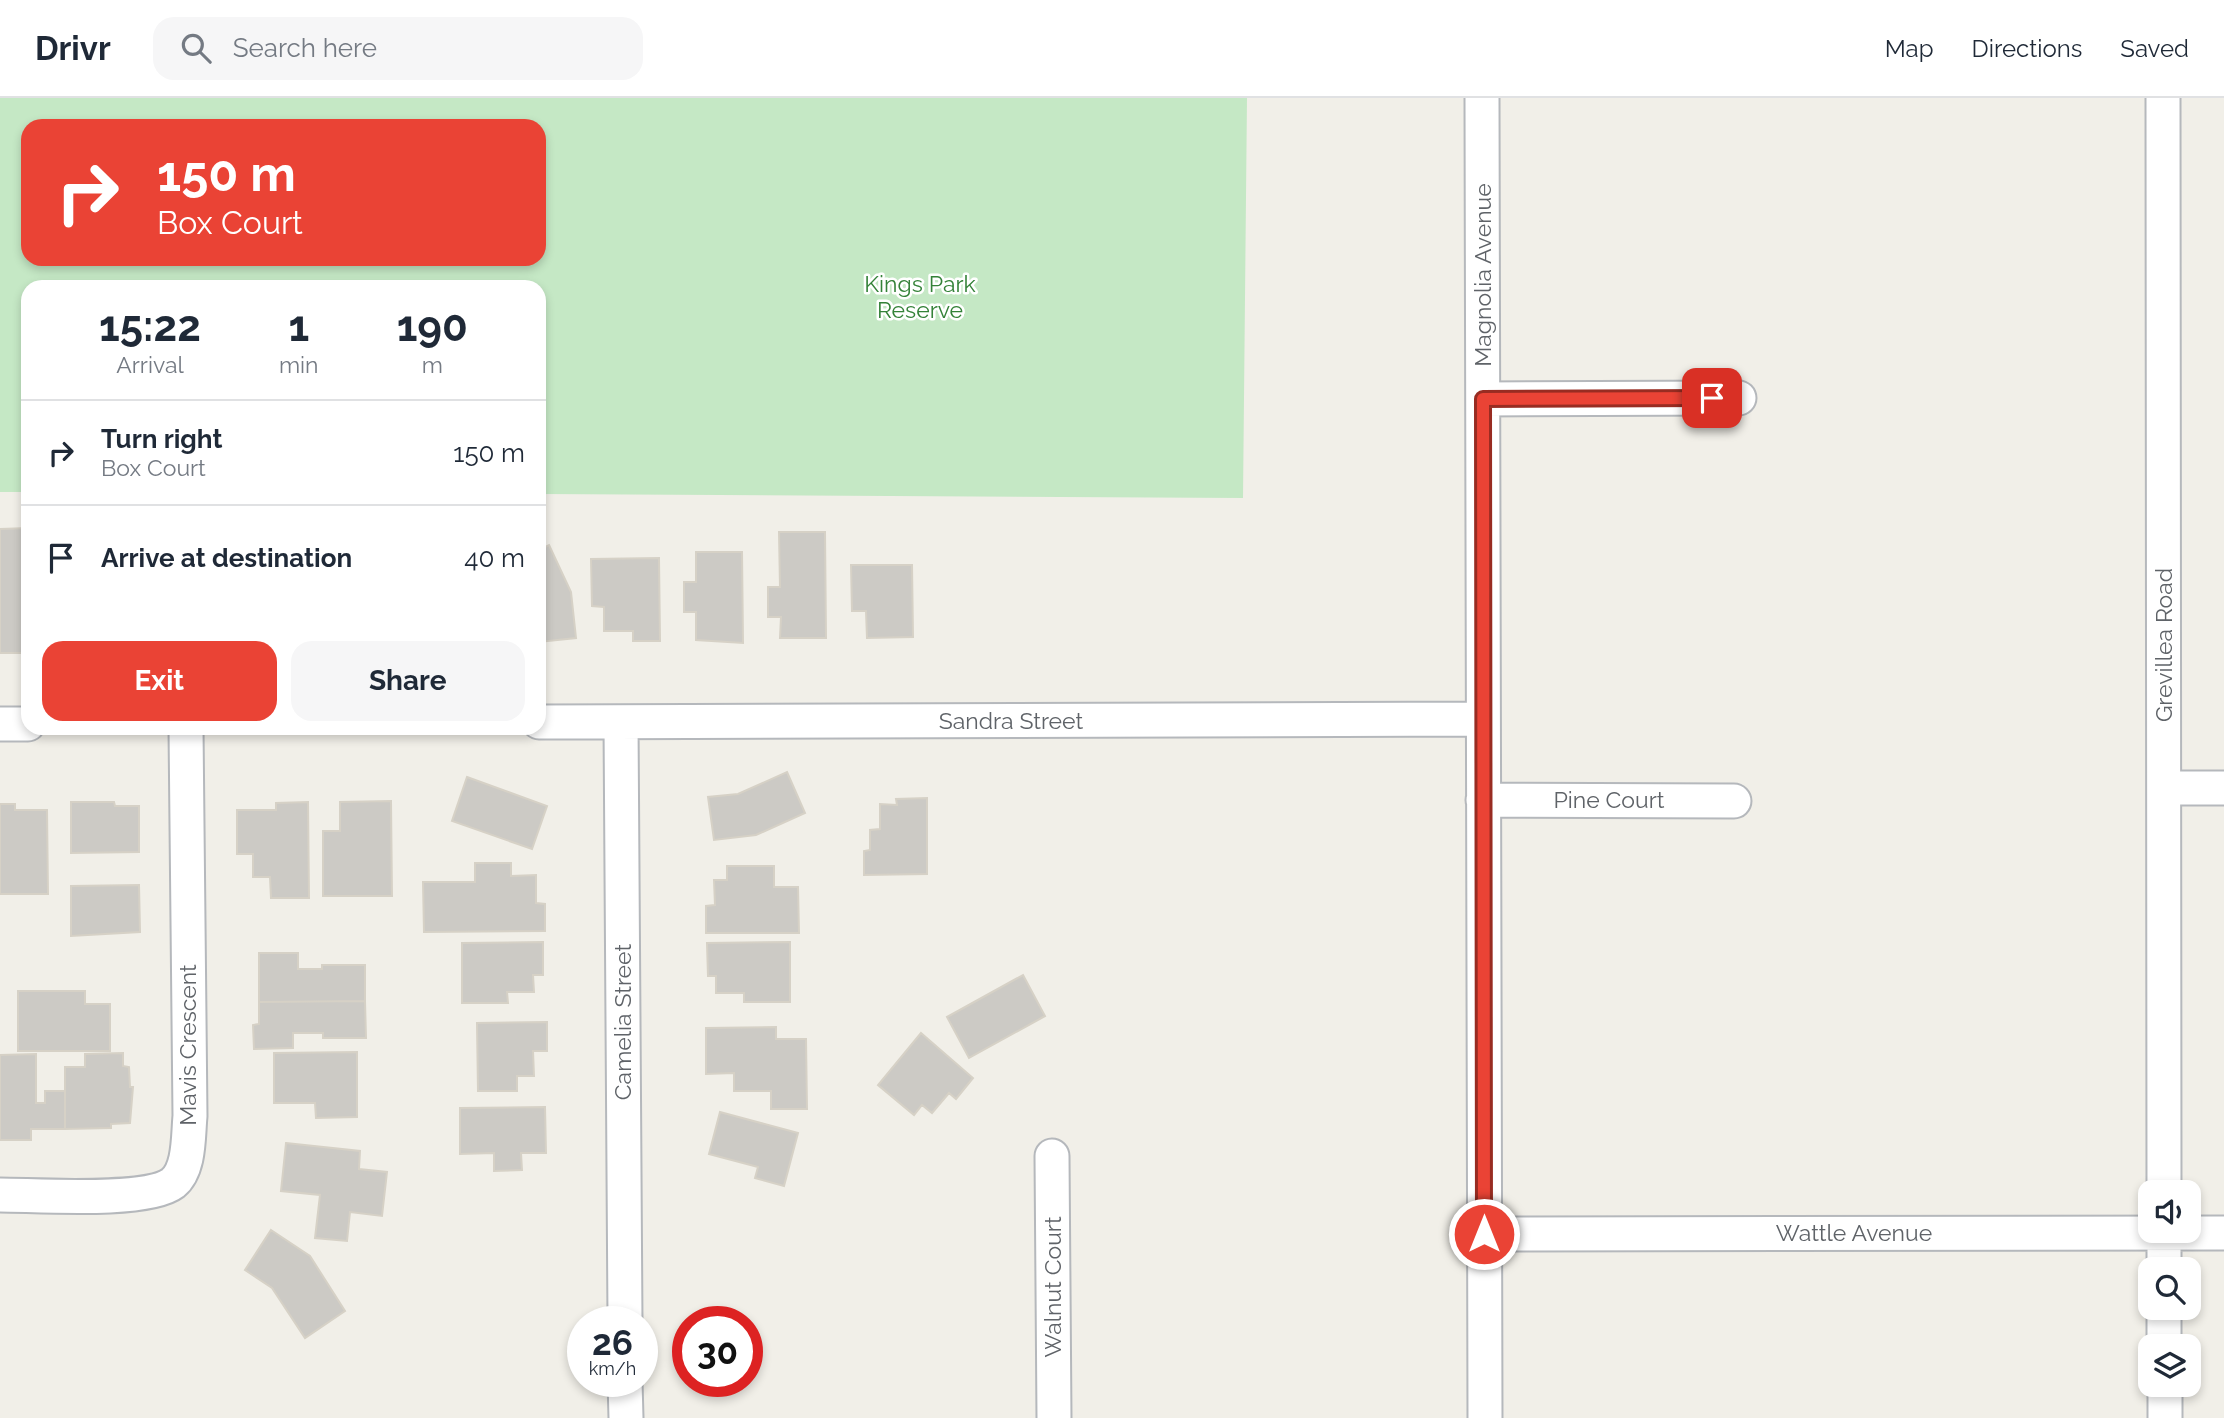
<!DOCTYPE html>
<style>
body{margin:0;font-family:Raleway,sans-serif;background:#f6f6f7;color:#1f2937;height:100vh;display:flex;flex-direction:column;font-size:26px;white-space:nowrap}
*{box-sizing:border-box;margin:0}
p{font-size:23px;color:#747a83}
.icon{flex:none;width:38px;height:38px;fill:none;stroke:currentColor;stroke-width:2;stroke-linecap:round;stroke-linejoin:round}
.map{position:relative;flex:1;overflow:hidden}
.sheet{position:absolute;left:21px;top:182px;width:525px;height:455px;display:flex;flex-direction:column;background:#fff;border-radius:21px;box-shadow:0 4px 10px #0003}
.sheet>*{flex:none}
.banner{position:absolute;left:21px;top:21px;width:525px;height:147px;border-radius:21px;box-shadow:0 4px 10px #0003;background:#ea4335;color:#fff;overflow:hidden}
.fabs{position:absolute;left:2138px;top:1082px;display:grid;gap:14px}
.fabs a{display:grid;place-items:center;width:63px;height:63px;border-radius:14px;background:#fff;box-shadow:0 4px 10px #0003;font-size:35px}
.speed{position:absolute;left:567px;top:1208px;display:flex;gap:14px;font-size:35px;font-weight:700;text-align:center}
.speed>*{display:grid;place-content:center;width:91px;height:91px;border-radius:50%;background:#fff;box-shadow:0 4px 10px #0003;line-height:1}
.speed small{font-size:18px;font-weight:400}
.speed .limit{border:10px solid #d22;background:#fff;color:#111}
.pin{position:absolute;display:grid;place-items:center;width:60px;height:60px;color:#fff;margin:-30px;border-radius:14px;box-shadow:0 4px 10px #0006}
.me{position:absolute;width:77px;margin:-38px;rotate:0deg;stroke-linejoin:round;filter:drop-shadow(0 0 5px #0008)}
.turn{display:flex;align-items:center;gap:24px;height:147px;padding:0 21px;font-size:32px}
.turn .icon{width:91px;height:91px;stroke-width:2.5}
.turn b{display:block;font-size:49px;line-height:60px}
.eta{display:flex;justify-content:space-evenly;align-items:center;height:119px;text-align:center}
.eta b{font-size:42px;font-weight:700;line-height:49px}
.button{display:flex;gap:14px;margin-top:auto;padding:14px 21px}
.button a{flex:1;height:80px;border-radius:21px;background:#ea4335;color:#fff;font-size:28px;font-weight:700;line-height:80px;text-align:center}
.button a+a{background:#f6f6f7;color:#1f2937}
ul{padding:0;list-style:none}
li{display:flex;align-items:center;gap:21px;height:105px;padding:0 21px;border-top:2px solid #e0e1e3}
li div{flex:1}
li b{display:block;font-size:26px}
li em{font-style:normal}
header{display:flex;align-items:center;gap:42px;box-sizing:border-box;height:98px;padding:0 35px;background:#fff;border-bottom:2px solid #e0e1e3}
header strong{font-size:33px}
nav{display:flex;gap:38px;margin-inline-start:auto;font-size:24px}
.search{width:490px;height:63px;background:#f6f6f7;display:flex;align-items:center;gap:18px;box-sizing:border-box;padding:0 24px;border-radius:21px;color:#747a83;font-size:26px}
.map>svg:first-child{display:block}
.green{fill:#c5e8c5;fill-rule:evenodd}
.building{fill:#cccac5;stroke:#d6d1c6;stroke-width:2}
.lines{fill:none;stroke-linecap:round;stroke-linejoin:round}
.minor-casing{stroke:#b5b8bc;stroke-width:37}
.minor{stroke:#fff;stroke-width:33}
.route-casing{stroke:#982c22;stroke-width:18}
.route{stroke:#ea4335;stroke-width:12}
.labels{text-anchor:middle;stroke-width:5;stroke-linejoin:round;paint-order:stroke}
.street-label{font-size:23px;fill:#5f6368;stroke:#fff}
.park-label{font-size:23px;fill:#348238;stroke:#fff}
</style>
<header>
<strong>Drivr</strong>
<div class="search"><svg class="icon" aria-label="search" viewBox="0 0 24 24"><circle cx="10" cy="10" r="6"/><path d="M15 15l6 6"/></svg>Search here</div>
<nav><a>Map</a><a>Directions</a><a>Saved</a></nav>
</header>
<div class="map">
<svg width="2224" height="1320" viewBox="0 0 2224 1320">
<rect width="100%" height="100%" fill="#f1efe8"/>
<path class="green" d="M0 0H1247L1243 400 539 396V189H28V394H0ZM539 28V161H28V28Z"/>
<path class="building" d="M28 430V545H24V555H0V431Z
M779 434H825L826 540H780L781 519H768V489H780Z
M549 447 571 494 576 540 539 544V452Z
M696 454H742L743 545 696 542V514H684V484H696Z
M659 460 660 543H633V533H604V509L592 508 591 461Z
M851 467H912L913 539 867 540 866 513H852Z
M787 674 805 715 756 737 714 742 708 699 738 696Z
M467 679 547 708 532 751 452 723Z
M927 700V776L864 777V753L870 752V732L880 731V706L897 707 896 701Z
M391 703 392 798H323V733H340V704Z
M71 704H114L115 708H139V754L71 755Z
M308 704 309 800H271L270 779H253V756H237V712H276V705Z
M0 706H15V712H47L48 796H0Z
M475 765H511V778L536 777V805L545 806V833L424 834 423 784H475Z
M727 768H774V789H798L799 835H706V808L715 807 714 782H727Z
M139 787 140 834 71 838V788Z
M543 844V877H533L534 894H507L508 905H462V845Z
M790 844V904H744V895H716V878H708L707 845Z
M259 855H298V871H322V867H365V903L259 904Z
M1023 877 1045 918 969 960 947 919Z
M18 893H85V906H110V953H18Z
M365 903 366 940H323V935H293V950L254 951 253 927 259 926V904Z
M547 924V953H533L534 978H517V993H478L477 925Z
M776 929V941H806L807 1011H771V993H734V975L706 976V930Z
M921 935 973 980 956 1001 949 995 932 1015 922 1007 914 1017 878 987Z
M357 954V1019L316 1020 315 1005H274V955Z
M123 955V968L129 969 130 989H133L130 1025 111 1026V1030L65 1031V969H85V956Z
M36 956V1005H45V993H65V1031H31V1042H0V957Z
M545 1009 546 1055H521L522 1072 494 1073V1055L460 1056V1010Z
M720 1014 798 1035 784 1088 755 1080 758 1069 709 1056Z
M286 1045 360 1053 359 1071 387 1074 382 1118 350 1114 347 1143 315 1140 320 1097 281 1093Z
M271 1132 310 1158 345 1213 305 1240 272 1190 245 1172Z"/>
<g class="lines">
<g class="minor-casing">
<path id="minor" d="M1482 0 1485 1320
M2163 0 2164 1094
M1483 301 1739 300
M539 624 1482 621
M621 624 625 1223
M0 626H28
M2164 690H2224
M1483 702 1734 703
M1052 1058 1054 1320
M0 1097C36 1097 147 1105 173 1085 190 1071 188 1038 190 1018L186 630
M2164 1132V1171
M1484 1136 2224 1135
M2164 1209V1248
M625 1283 626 1320
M2165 1286V1320"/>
</g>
<use href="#minor" class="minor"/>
</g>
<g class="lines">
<g class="route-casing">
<path id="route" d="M1484 1136 1483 301 1712 300"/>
</g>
<use href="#route" class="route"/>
</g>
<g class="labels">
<g class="street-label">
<text transform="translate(1483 177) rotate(-90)" y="8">Magnolia Avenue</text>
<text transform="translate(2164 547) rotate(-90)" y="8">Grevillea Road</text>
<text x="1011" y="631">Sandra Street</text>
<text x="1609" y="710">Pine Court</text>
<text transform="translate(623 924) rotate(-90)" y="8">Camelia Street</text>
<text transform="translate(188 947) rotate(-90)" y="8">Mavis Crescent</text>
<text x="1854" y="1143">Wattle Avenue</text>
<text transform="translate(1053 1189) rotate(-90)" y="8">Walnut Court</text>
</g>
<g class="park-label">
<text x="920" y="194">Kings Park<tspan x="920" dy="26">Reserve</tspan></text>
</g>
</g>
</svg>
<div class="fabs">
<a><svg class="icon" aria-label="sound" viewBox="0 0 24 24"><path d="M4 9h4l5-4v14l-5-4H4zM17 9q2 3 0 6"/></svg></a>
<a><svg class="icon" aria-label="search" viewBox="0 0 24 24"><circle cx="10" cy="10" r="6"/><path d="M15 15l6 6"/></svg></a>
<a><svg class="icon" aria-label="layers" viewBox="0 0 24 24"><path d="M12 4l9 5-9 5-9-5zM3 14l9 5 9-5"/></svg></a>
</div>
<div class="speed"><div>26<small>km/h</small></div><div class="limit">30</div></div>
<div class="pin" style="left:1712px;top:300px;background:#d93025"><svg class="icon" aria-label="arrive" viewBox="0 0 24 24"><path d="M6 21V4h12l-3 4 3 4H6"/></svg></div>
<svg class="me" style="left:1484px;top:1136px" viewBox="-20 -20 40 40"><circle r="17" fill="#ea4335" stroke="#fff" stroke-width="3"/><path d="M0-11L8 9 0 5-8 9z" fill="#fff"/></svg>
<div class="banner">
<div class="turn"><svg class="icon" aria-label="right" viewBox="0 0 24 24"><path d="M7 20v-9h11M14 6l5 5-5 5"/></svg><div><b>150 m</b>Box Court</div></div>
</div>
<section class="sheet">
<div class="eta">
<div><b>15:22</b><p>Arrival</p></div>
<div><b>1</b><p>min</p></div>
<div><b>190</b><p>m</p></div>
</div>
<ul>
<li><svg class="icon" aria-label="right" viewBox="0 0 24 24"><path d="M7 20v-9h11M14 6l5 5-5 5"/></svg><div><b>Turn right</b><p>Box Court</p></div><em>150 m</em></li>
<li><svg class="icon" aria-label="arrive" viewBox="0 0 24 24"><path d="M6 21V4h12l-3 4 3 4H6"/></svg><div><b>Arrive at destination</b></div><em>40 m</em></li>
</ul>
<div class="button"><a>Exit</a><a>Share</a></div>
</section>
</div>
